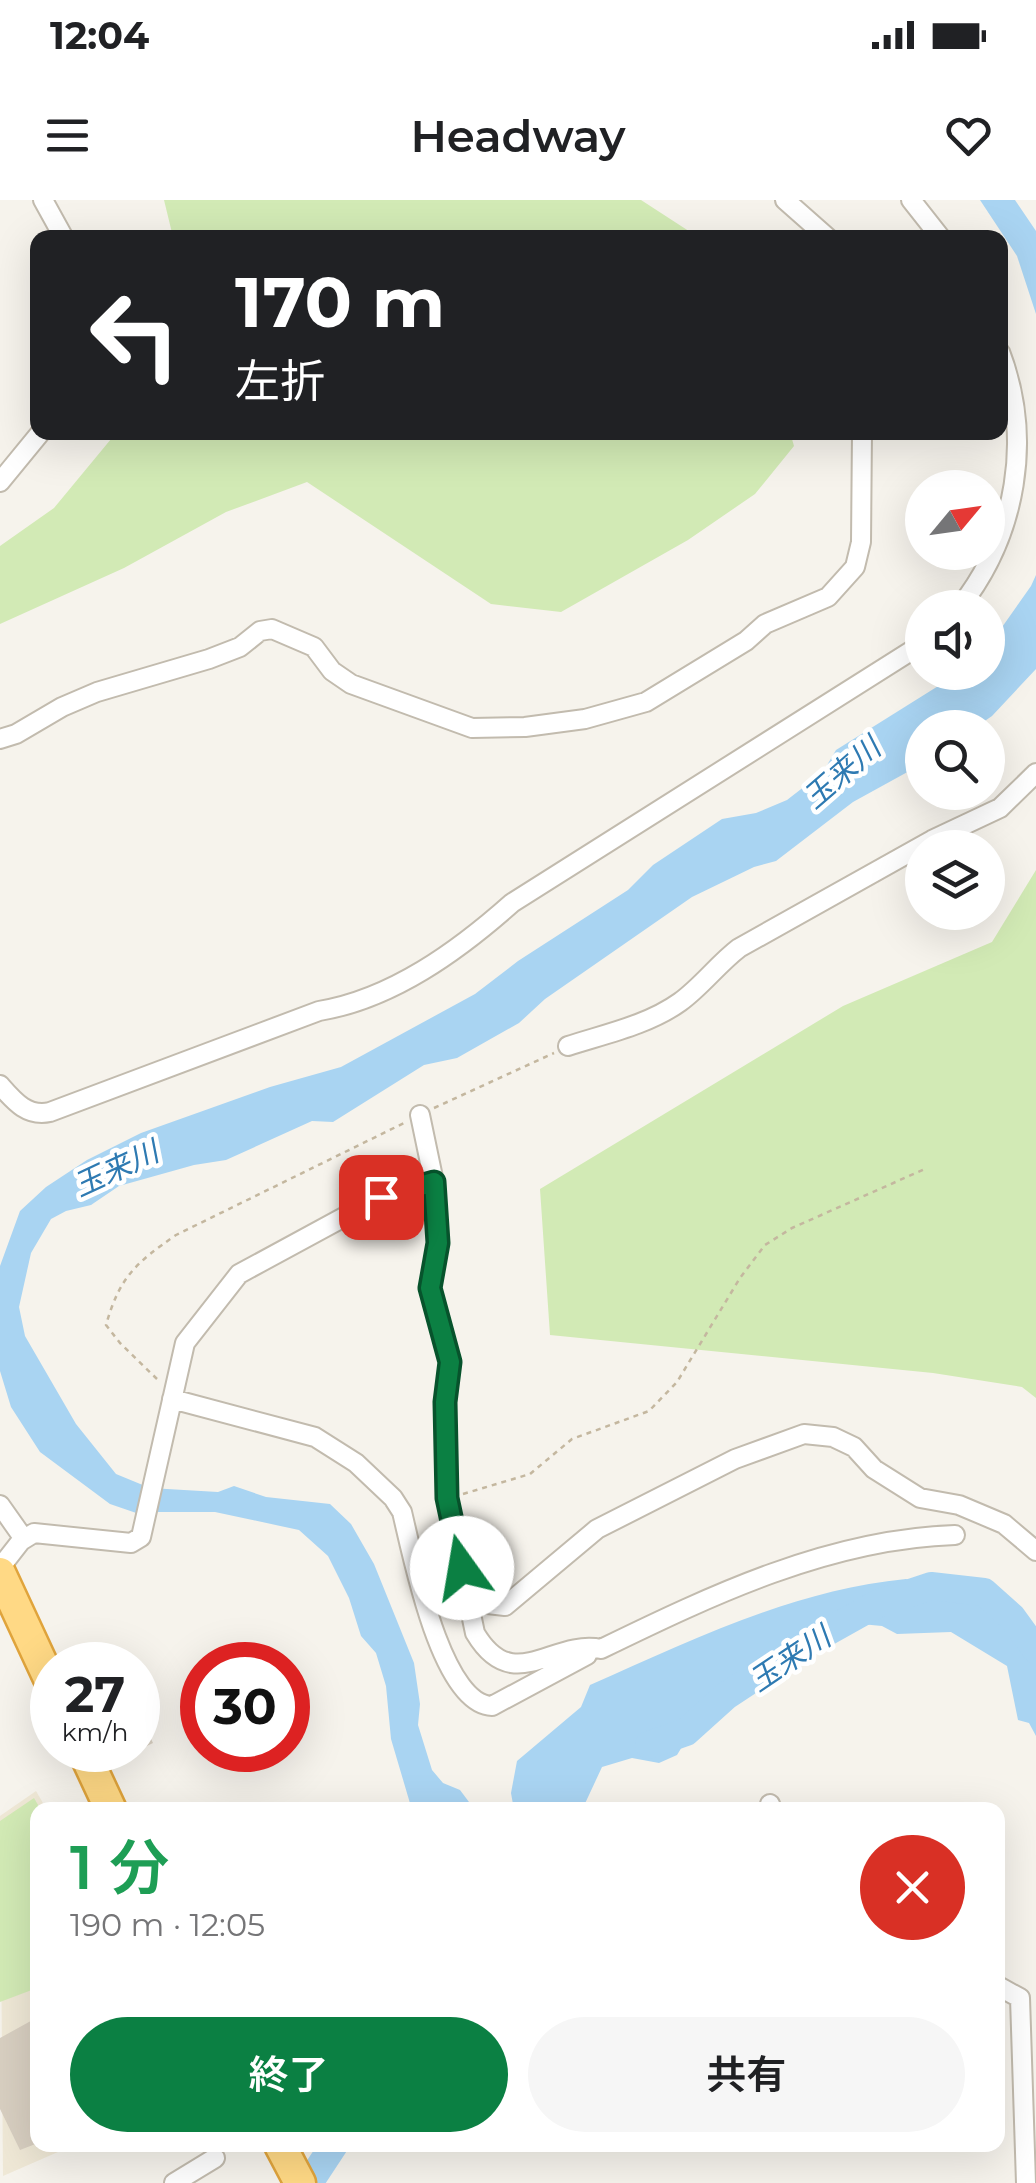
<!DOCTYPE html>
<html lang="ja">
<meta charset="utf-8">
<style>
body{margin:0;font-family:Montserrat,"Noto Sans JP",sans-serif;background:#f6f6f6;color:#202124;height:100vh;display:flex;flex-direction:column;font-size:38px;white-space:nowrap}
*{box-sizing:border-box;margin:0}
p{font-size:32px;color:#757577}
.icon{flex:none;width:55px;height:55px;fill:none;stroke:currentColor;stroke-width:2;stroke-linecap:round;stroke-linejoin:round}
.map{position:relative;flex:1;overflow:hidden}
.side{position:absolute;left:30px;top:1602px;width:975px;height:350px;display:flex;flex-direction:column;background:#fff;border-radius:20px;box-shadow:0 10px 40px #0002}
.side>*{flex:none}
.banner{position:absolute;left:30px;top:30px;width:978px;height:210px;border-radius:20px;box-shadow:0 10px 40px #0002;background:#202124;color:#fff;overflow:hidden}
.needle{width:65px;rotate:61deg}
.tools{position:absolute;left:905px;top:270px;display:grid;gap:20px}
.tools a{display:grid;place-items:center;width:100px;height:100px;border-radius:50%;background:#fff;box-shadow:0 10px 40px #0002;font-size:50px}
.speed{position:absolute;left:30px;top:1442px;display:flex;gap:20px;font-size:50px;font-weight:700;text-align:center}
.speed>*{display:grid;place-content:center;width:130px;height:130px;border-radius:50%;background:#fff;box-shadow:0 10px 40px #0002;line-height:1}
.speed small{font-size:25px;font-weight:400}
.speed .limit{border:15px solid #d22;background:#fff;color:#111}
.pin{position:absolute;display:grid;place-items:center;width:85px;height:85px;color:#fff;margin:-42px;border-radius:20px;box-shadow:0 5px 15px #0006}
.me{position:absolute;width:110px;margin:-55px;rotate:347deg;stroke-linejoin:round;filter:drop-shadow(0 0 8px #0008)}
.turn{display:flex;align-items:center;gap:35px;height:210px;padding:0 40px;font-size:45px}
.turn .icon{width:130px;height:130px;stroke-width:2.5}
.turn b{display:block;font-size:70px;line-height:85px}
.round{display:grid;place-items:center;flex:none;width:105px;height:105px;border-radius:52px;background:#f6f6f6}
.head{display:flex;align-items:center;justify-content:space-between;height:170px;padding:0 40px}
h1{font-size:60px;font-weight:600;line-height:75px;color:#1e9e55}
.cta{display:flex;gap:20px;margin-top:auto;padding:20px 40px}
.cta a{flex:1;height:115px;border-radius:60px;background:#0b8043;color:#fff;font-size:40px;font-weight:600;line-height:115px;text-align:center}
.cta a+a{background:#f6f6f6;color:#202124}
.status{display:flex;justify-content:space-between;align-items:center;height:70px;padding:0 50px;background:#fff;direction:ltr}
.status svg{height:28px;fill:currentColor}
header{display:flex;justify-content:space-between;align-items:center;height:130px;padding:0 40px;background:#fff;font-size:45px;font-weight:600}
.map>svg:first-child{display:block}
.education{fill:#efe8d6}
.green{fill:#d2eab5}
.water{fill:#a9d4f2}
.lines{fill:none;stroke-linecap:round;stroke-linejoin:round}
.river{stroke:#a9d4f2;stroke-width:28}
.building{fill:#d8cfc1}
.minor-casing{stroke:#c2bbae;stroke-width:22}
.trunk-casing{stroke:#e0a43c;stroke-width:35}
.path{stroke:#c4b79f;stroke-width:2.5;stroke-dasharray:5 5;stroke-linecap:butt}
.minor{stroke:#fff;stroke-width:18}
.trunk{stroke:#ffd985;stroke-width:30}
.route-casing{stroke:#07532c;stroke-width:25}
.route{stroke:#0b8043;stroke-width:18}
.labels{text-anchor:middle;stroke-width:9;stroke-linejoin:round;paint-order:stroke}
.water-label{font-size:30px;font-style:italic;fill:#2e7ab2;stroke:#fff}
</style>
<div class="status"><b>12:04</b><svg viewBox="0 0 49 12"><path d="M0 12V9h3v3zM5 12V6h3v6zM10 12V3h3v9zM15 12V0h3v12zM26 1h20v11H26zM47 4h2v5h-2z"/></svg></div>
<header><svg class="icon" aria-label="menu" viewBox="0 0 24 24"><path d="M4 6h16M4 12h16M4 18h16"/></svg>Headway<svg class="icon" aria-label="heart" viewBox="0 0 24 24"><path d="M12 20l-8-8c-3-5 5-10 8-4 3-6 11-1 8 4z"/></svg></header>
<div class="map">
<svg width="1036" height="1983" viewBox="0 0 1036 1983">
<rect width="100%" height="100%" fill="#f6f3ec"/>
<path class="education" d="M36 1591 47 1610H38V1945H74L3 1976 0 1616Z"/>
<path class="green" d="M164 0H641L698 37H173Z
M790 232 794 246 755 294 688 340 561 412 491 404 307 282 226 312 124 368 0 424V346L54 308 116 233Z
M1036 670V1198L1022 1187 933 1173 550 1135 540 989 843 806 992 742Z
M34 1598 41 1610H38L37 1788 0 1802V1621Z"/>
<path class="water" d="M980 0H1015L1036 31V114L1017 56Z
M1036 375V469L992 516 976 527 922 528V564L853 602 776 661 754 667 692 697 545 799 519 823 457 858 424 865 333 922 312 921 226 960 194 965 119 986 91 1005 66 1011 51 1019 31 1053 19 1107 25 1136 76 1224 116 1274 150 1288 218 1292 234 1286 266 1297 330 1304 351 1324 374 1364 414 1463 420 1504 418 1525 432 1570 443 1583 460 1590 475 1610H412L391 1539 386 1486 376 1453 361 1436 349 1398 328 1356 299 1330 215 1312H157L145 1316 110 1304 40 1252 11 1207 0 1171V1066L20 1011 46 987 87 960 141 933 270 887 341 867 475 794 518 761 628 690 653 665 722 619 756 613 787 600 823 572 836 550 959 473 988 472V447L1031 386Z
M906 1379 937 1390 945 1398 976 1403 1009 1419 1011 1435 1036 1457V1536L1029 1523 1018 1520 1007 1466 951 1432 897 1434 882 1426 861 1424 827 1429 802 1437 792 1460 767 1477 729 1488 708 1511 681 1519 688 1537 677 1555 659 1563 632 1558 602 1567 582 1610H514L511 1593 517 1561 581 1507 590 1485C692 1440 793 1390 906 1379Z"/>
<g class="lines">
<path class="river" d="M649 1545 686 1532 726 1496 802 1446 877 1404 931 1386 984 1392 1012 1417 1036 1450
M309 1983 334 1945"/>
</g>
<path class="building" d="M138 1512 153 1543 110 1564 104 1550H138Z
M38 1817V1943L20 1950 0 1909V1838Z"/>
<g class="lines">
<g class="minor-casing">
<path id="minor" d="M43 0 64 38
M785 0 828 38
M911 0 941 38
M0 282 41 232
M959 408C1017 335 1033 238 1000 152
M0 539 16 534 62 507 97 492 209 459 240 447 260 431 272 429 314 447 332 471 351 484 472 528 525 527 585 519 646 502 746 441 765 424 828 397 855 367 861 342 862 232
M568 846C605 834 648 825 680 802 701 787 718 764 739 748L932 640 1000 608 1036 573
M0 885C14 901 27 917 50 912L319 811C392 799 458 751 512 703L922 444
M420 915 434 982 438 1043 431 1088 450 1162 445 1202 447 1299 475 1433C513 1497 552 1439 601 1449 712 1395 829 1339 955 1335
M172 1199 315 1237 356 1263 393 1298 402 1312C412 1353 441 1505 492 1506L587 1455
M0 1305 24 1339
M0 1368 21 1341 34 1333 131 1343 141 1337 185 1143 239 1074 381 997 434 982
M470 1402 505 1406 597 1329 735 1259 804 1234 833 1237 854 1247 874 1269 920 1298 959 1305 1004 1324 1036 1351
M770 1604 772 1610
M998 1786 1020 1798 1026 1983
M174 1983 215 1958"/>
</g>
<g class="trunk-casing">
<path id="trunk" d="M0 1373 52 1485
M83 1550 111 1610
M280 1945 300 1983"/>
</g>
<path class="path" d="M434 908 554 853
M157 1179 120 1143 106 1125C120 1076 136 1063 176 1035L404 923
M463 1294 530 1274 572 1239 649 1211 677 1182 740 1078 765 1045 792 1028 927 968"/>
<use href="#minor" class="minor"/>
<use href="#trunk" class="trunk"/>
</g>
<g class="lines">
<g class="route-casing">
<path id="route" d="M381 997 434 982 438 1043 430 1088 450 1162 445 1202 447 1298 462 1368"/>
</g>
<use href="#route" class="route"/>
</g>
<g class="labels">
<g class="water-label">
<text transform="translate(842 573) rotate(-41)" y="10">玉来川</text>
<text transform="translate(116 969) rotate(-25)" y="10">玉来川</text>
<text transform="translate(790 1459) rotate(-34)" y="10">玉来川</text>
</g>
</g>
</svg>
<div class="tools">
<a><svg class="needle" viewBox="-14 -14 28 28"><path d="M0-13l5 13h-10z" fill="#e53935"/><path d="M0 13l5-13h-10z" fill="#757577"/></svg></a>
<a><svg class="icon" aria-label="sound" viewBox="0 0 24 24"><path d="M4 9h4l5-4v14l-5-4H4zM17 9q2 3 0 6"/></svg></a>
<a><svg class="icon" aria-label="search" viewBox="0 0 24 24"><circle cx="10" cy="10" r="6"/><path d="M15 15l6 6"/></svg></a>
<a><svg class="icon" aria-label="layers" viewBox="0 0 24 24"><path d="M12 4l9 5-9 5-9-5zM3 14l9 5 9-5"/></svg></a>
</div>
<div class="speed"><div>27<small>km/h</small></div><div class="limit">30</div></div>
<div class="pin" style="left:381px;top:997px;background:#d93025"><svg class="icon" aria-label="arrive" viewBox="0 0 24 24"><path d="M6 21V4h12l-3 4 3 4H6"/></svg></div>
<svg class="me" style="left:462px;top:1368px" viewBox="-20 -20 40 40"><circle r="19" fill="#fff"/><path d="M0-13L10 11 0 6-10 11z" fill="#0b8043"/></svg>
<div class="banner">
<div class="turn"><svg class="icon" aria-label="left" viewBox="0 0 24 24"><path d="M17 20v-9H6M10 6l-5 5 5 5"/></svg><div><b>170 m</b>左折</div></div>
</div>
<section class="side">
<div class="head"><div><h1>1 分</h1><p>190 m · 12:05</p></div><a class="round" style="background:#d93025;color:#fff"><svg class="icon" aria-label="close" viewBox="0 0 24 24"><path d="M6 6l12 12M18 6L6 18"/></svg></a></div>
<div class="cta"><a>終了</a><a>共有</a></div>
</section>
</div>
